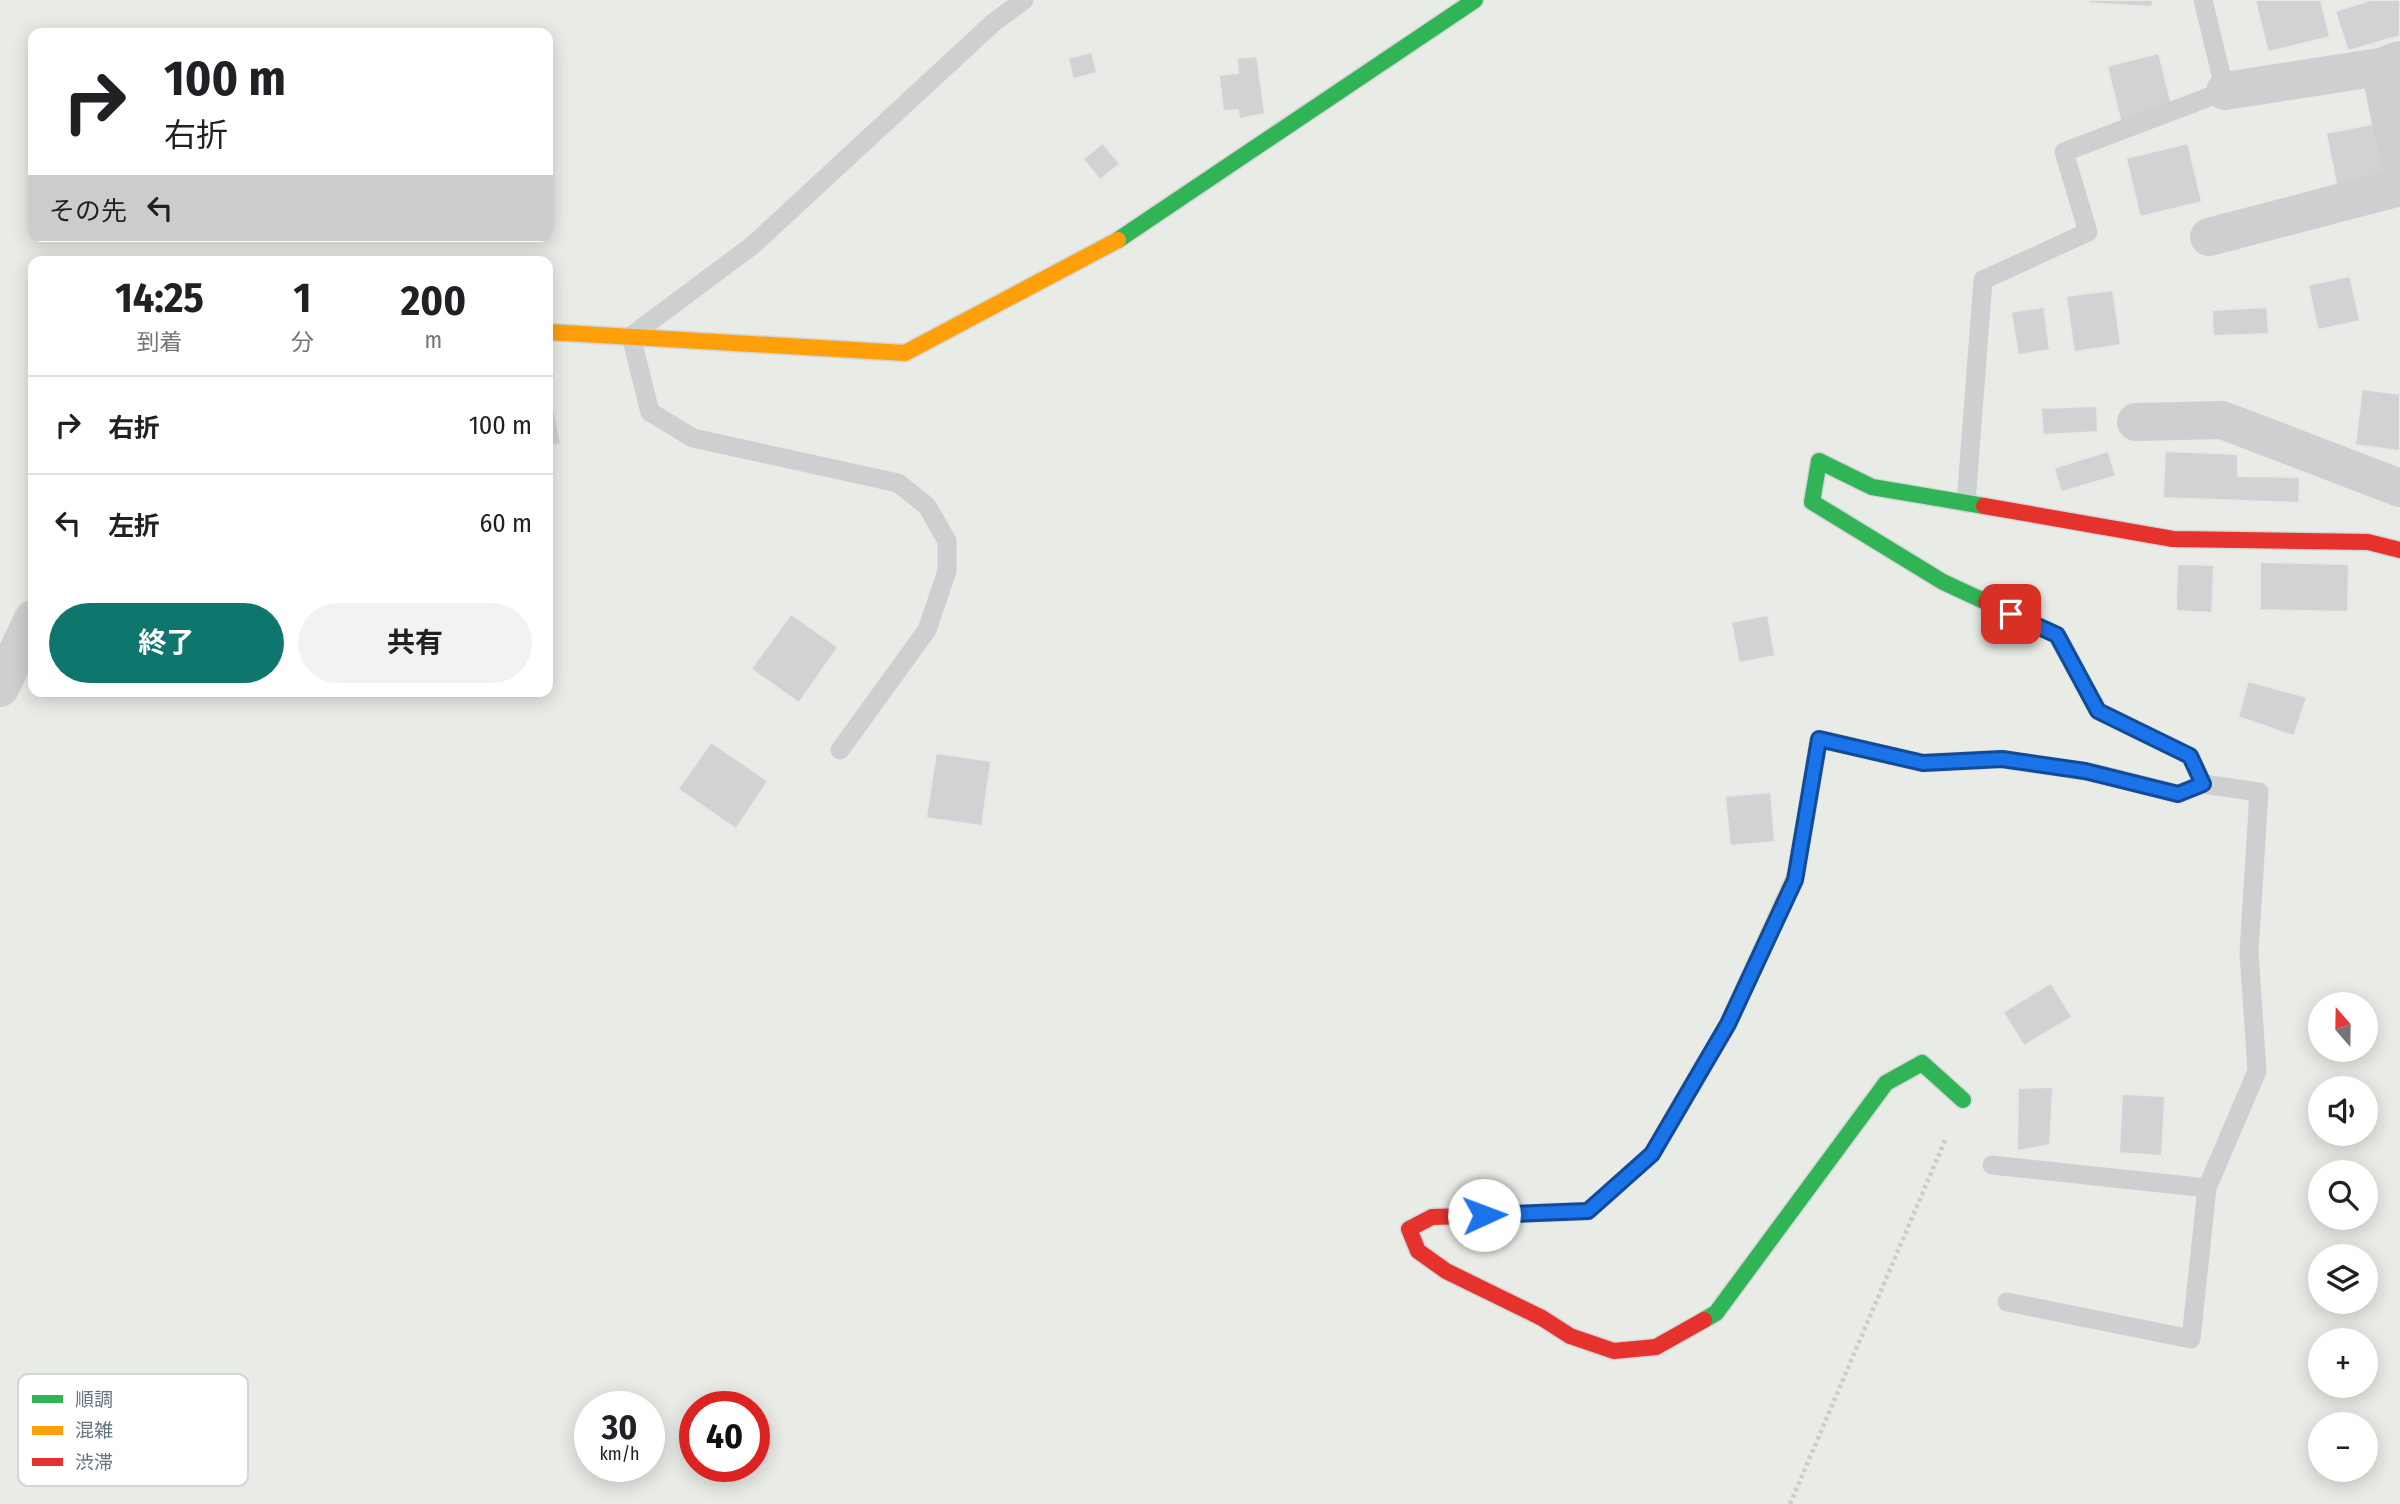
<!DOCTYPE html>
<html lang="ja">
<meta charset="utf-8">
<style>
body{margin:0;font-family:"Fira Sans Condensed","Noto Sans JP",sans-serif;background:#f2f2f2;color:#202124;height:100vh;display:flex;flex-direction:column;font-size:26px;white-space:nowrap}
*{box-sizing:border-box;margin:0}
p{font-size:23px;color:#757577}
.icon{flex:none;width:38px;height:38px;fill:none;stroke:currentColor;stroke-width:2;stroke-linecap:round;stroke-linejoin:round}
.map{position:relative;flex:1;overflow:hidden}
.sheet{position:absolute;left:28px;top:256px;width:525px;height:441px;display:flex;flex-direction:column;background:#fff;border-radius:14px;box-shadow:0 4px 18px #0003}
.sheet>*{flex:none}
.top-card{position:absolute;left:28px;top:28px;width:525px;height:214px;border-radius:14px;box-shadow:0 4px 18px #0003;background:#fff;color:#202124;overflow:hidden}
.needle{width:46px;rotate:340deg}
.buttons{position:absolute;left:2308px;top:992px;display:grid;gap:14px}
.buttons a{display:grid;place-items:center;width:70px;height:70px;border-radius:50%;background:#fff;box-shadow:0 4px 18px #0003;font-size:35px}
.speed{position:absolute;left:574px;top:1391px;display:flex;gap:14px;font-size:35px;font-weight:700;text-align:center}
.speed>*{display:grid;place-content:center;width:91px;height:91px;border-radius:50%;background:#fff;box-shadow:0 4px 18px #0003;line-height:1}
.speed small{font-size:18px;font-weight:400}
.speed .limit{border:10px solid #d22;background:#fff;color:#111}
.pin{position:absolute;display:grid;place-items:center;width:60px;height:60px;color:#fff;margin:-30px;border-radius:14px;box-shadow:0 4px 10px #0006}
.me{position:absolute;width:77px;margin:-38px;rotate:88deg;stroke-linejoin:round;filter:drop-shadow(0 0 5px #0008)}
.turn{display:flex;align-items:center;gap:24px;height:147px;padding:0 21px;font-size:32px}
.turn .icon{width:91px;height:91px;stroke-width:2.5}
.turn b{display:block;font-size:49px;line-height:60px}
.then{display:flex;align-items:center;height:66px;padding:0 21px;background:#0003;gap:14px;font-size:26px}
.eta{display:flex;justify-content:space-evenly;align-items:center;height:119px;text-align:center}
.eta b{font-size:42px;font-weight:700;line-height:49px}
.primary-button{display:flex;gap:14px;margin-top:auto;padding:14px 21px}
.primary-button a{flex:1;height:80px;border-radius:42px;background:#0f766e;color:#fff;font-size:28px;font-weight:700;line-height:80px;text-align:center}
.primary-button a+a{background:#f2f2f2;color:#202124}
ul{padding:0;list-style:none}
li{display:flex;align-items:center;gap:21px;height:98px;padding:0 21px;border-top:2px solid #e0e0e0}
li div{flex:1}
li b{display:block;font-size:26px}
li em{font-style:normal}
.map>svg:first-child{display:block}
.green{fill:#e8ebe6;fill-rule:evenodd}
.building{fill:#d0d2d3;stroke:#e8e8e8;stroke-width:2}
.lines{fill:none;stroke-linecap:round;stroke-linejoin:round}
.fast-casing{stroke:#d5d6d7;stroke-width:19}
.slow-casing{stroke:#d5d6d7;stroke-width:19}
.jam-casing{stroke:#d5d6d7;stroke-width:19}
.path{stroke:#cbcccd;stroke-width:4.5;stroke-dasharray:3.5 3.5;stroke-linecap:butt}
.lane{stroke:#cecfd0;stroke-width:19}
.street{stroke:#cecfd0;stroke-width:38}
.fast{stroke:#30b455;stroke-width:16}
.slow{stroke:#ff9f0a;stroke-width:16}
.jam{stroke:#e5322d;stroke-width:16}
.route-casing{stroke:#114b97;stroke-width:18}
.route{stroke:#1a73e8;stroke-width:12}
.key{fill:#fff;stroke:#d1d6da;stroke-width:2}
.key-label{font-size:19px;fill:#657683}
</style>
<div class="map">
<svg width="2400" height="1504" viewBox="0 0 2400 1504">
<rect width="100%" height="100%" fill="#f9f9f9"/>
<path class="green" d="M0 0H2400V1504H0ZM33 33H548V236H33ZM33 261H548V691H33ZM2320 1004H2366V1050H2320ZM2320 1088H2366V1134H2320ZM2320 1172H2366V1218H2320ZM2320 1256H2366V1302H2320ZM2320 1340H2366V1386H2320ZM590 1407H649V1466H590ZM695 1407H754V1466H695ZM2320 1424H2366V1470H2320Z"/>
<path class="building" d="M2089 0H2153L2152 7 2088 3Z
M2255 0H2321L2330 37 2268 52Z
M2371 0H2400V36L2348 51 2335 11Z
M1092 52 1097 73 1073 79 1068 58Z
M2159 53 2173 110 2121 123 2107 66Z
M1257 56 1265 114 1239 119 1238 110 1223 111 1219 75 1238 73 1237 58Z
M2373 124 2384 180 2337 189 2326 133Z
M1103 143 1120 164 1100 180 1083 159Z
M2188 143 2202 202 2140 217 2126 158Z
M2350 276 2360 321 2318 330 2308 285Z
M2113 290 2121 345 2074 352 2066 296Z
M2044 307 2050 350 2018 355 2011 312Z
M2267 307 2269 334 2213 336 2212 310Z
M2362 389 2400 394V451L2355 445Z
M553 405 561 444 548 447V406Z
M2097 406 2098 432 2043 435 2041 408Z
M2108 451 2116 476 2061 492 2054 468Z
M2165 451 2238 454V476L2300 477 2299 503 2163 498Z
M2260 562 2349 564 2348 612 2260 610Z
M2177 564 2214 565 2212 613 2176 611Z
M791 614 838 647 799 703 751 669Z
M1768 615 1775 656 1739 663 1731 622Z
M2248 681 2307 697 2294 736 2238 717Z
M711 742 768 781 736 829 678 789Z
M936 753 991 761 982 826 926 818Z
M1771 792 1775 842 1730 846 1725 796Z
M2051 983 2072 1017 2024 1046 2003 1012Z
M2053 1087 2050 1145 2017 1151 2018 1088Z
M2122 1094 2165 1096 2162 1156 2119 1153Z"/>
<g class="lines">
<g class="fast-casing">
<path id="fast" d="M1118 240 1475 0
M1984 506 1872 487 1819 461 1812 502 1943 582 1986 602
M1796 875 1819 739 1923 763 2002 759 2095 773
M1704 1320 1716 1313 1886 1083 1922 1063 1963 1100"/>
</g>
<g class="slow-casing">
<path id="slow" d="M548 332 905 353 1118 240
M1467 1216 1588 1211 1652 1154 1728 1024 1796 875"/>
</g>
<g class="jam-casing">
<path id="jam" d="M1984 506 2173 539 2368 542 2400 550
M1986 602 2057 635 2098 711 2190 756 2203 784 2178 794 2095 773
M1467 1216 1432 1217 1409 1229 1418 1251 1446 1271 1542 1318 1570 1336 1614 1351 1656 1347 1704 1320"/>
</g>
<path class="path" d="M1790 1504 1946 1138"/>
<path class="lane" d="M1966 503 1983 280 2088 232 2064 152 2225 91 2203 0
M840 750 927 630 947 571V541L927 506 898 483 693 438 650 412 631 336 753 245 993 23 1024 0
M1992 1165 2207 1188 2257 1071 2249 952 2259 792 2203 784
M2007 1302 2191 1339 2207 1188"/>
<path class="street" d="M2380 67 2400 168
M2225 91 2380 67 2400 60
M2209 237 2400 187
M2136 422 2222 420 2400 488
M0 688 33 619"/>
<use href="#fast" class="fast"/>
<use href="#slow" class="slow"/>
<use href="#jam" class="jam"/>
</g>
<g class="lines">
<g class="route-casing">
<path id="route" d="M1484 1215 1588 1211 1652 1154 1728 1024 1795 880 1819 739 1923 763 2002 759 2085 771 2178 794 2203 784 2190 756 2098 711 2057 635 2011 614"/>
</g>
<use href="#route" class="route"/>
</g>
<rect x="18" y="1374" width="230" height="112" rx="10" class="key"/>
<rect x="32" y="1395" width="31" height="8" fill="#30b455"/>
<rect x="32" y="1426" width="31" height="9" fill="#ff9f0a"/>
<rect x="32" y="1458" width="31" height="8" fill="#e5322d"/>
<g class="key-label">
<text x="75" y="1406">順調</text>
<text x="75" y="1437">混雑</text>
<text x="75" y="1469">渋滞</text>
</g>
</svg>
<div class="buttons">
<a><svg class="needle" viewBox="-14 -14 28 28"><path d="M0-13l5 13h-10z" fill="#e53935"/><path d="M0 13l5-13h-10z" fill="#757577"/></svg></a>
<a><svg class="icon" aria-label="sound" viewBox="0 0 24 24"><path d="M4 9h4l5-4v14l-5-4H4zM17 9q2 3 0 6"/></svg></a>
<a><svg class="icon" aria-label="search" viewBox="0 0 24 24"><circle cx="10" cy="10" r="6"/><path d="M15 15l6 6"/></svg></a>
<a><svg class="icon" aria-label="layers" viewBox="0 0 24 24"><path d="M12 4l9 5-9 5-9-5zM3 14l9 5 9-5"/></svg></a>
<a>+</a>
<a>−</a>
</div>
<div class="speed"><div>30<small>km/h</small></div><div class="limit">40</div></div>
<div class="pin" style="left:2011px;top:614px;background:#d93025"><svg class="icon" aria-label="arrive" viewBox="0 0 24 24"><path d="M6 21V4h12l-3 4 3 4H6"/></svg></div>
<svg class="me" style="left:1484px;top:1215px" viewBox="-20 -20 40 40"><circle r="19" fill="#fff"/><path d="M0-13L10 11 0 6-10 11z" fill="#1a73e8"/></svg>
<div class="top-card">
<div class="turn"><svg class="icon" aria-label="right" viewBox="0 0 24 24"><path d="M7 20v-9h11M14 6l5 5-5 5"/></svg><div><b>100 m</b>右折</div></div>
<div class="then">その先<svg class="icon" aria-label="left" viewBox="0 0 24 24"><path d="M17 20v-9H6M10 6l-5 5 5 5"/></svg></div>
</div>
<section class="sheet">
<div class="eta">
<div><b>14:25</b><p>到着</p></div>
<div><b>1</b><p>分</p></div>
<div><b>200</b><p>m</p></div>
</div>
<ul>
<li><svg class="icon" aria-label="right" viewBox="0 0 24 24"><path d="M7 20v-9h11M14 6l5 5-5 5"/></svg><div><b>右折</b></div><em>100 m</em></li>
<li><svg class="icon" aria-label="left" viewBox="0 0 24 24"><path d="M17 20v-9H6M10 6l-5 5 5 5"/></svg><div><b>左折</b></div><em>60 m</em></li>
</ul>
<div class="primary-button"><a>終了</a><a>共有</a></div>
</section>
</div>
